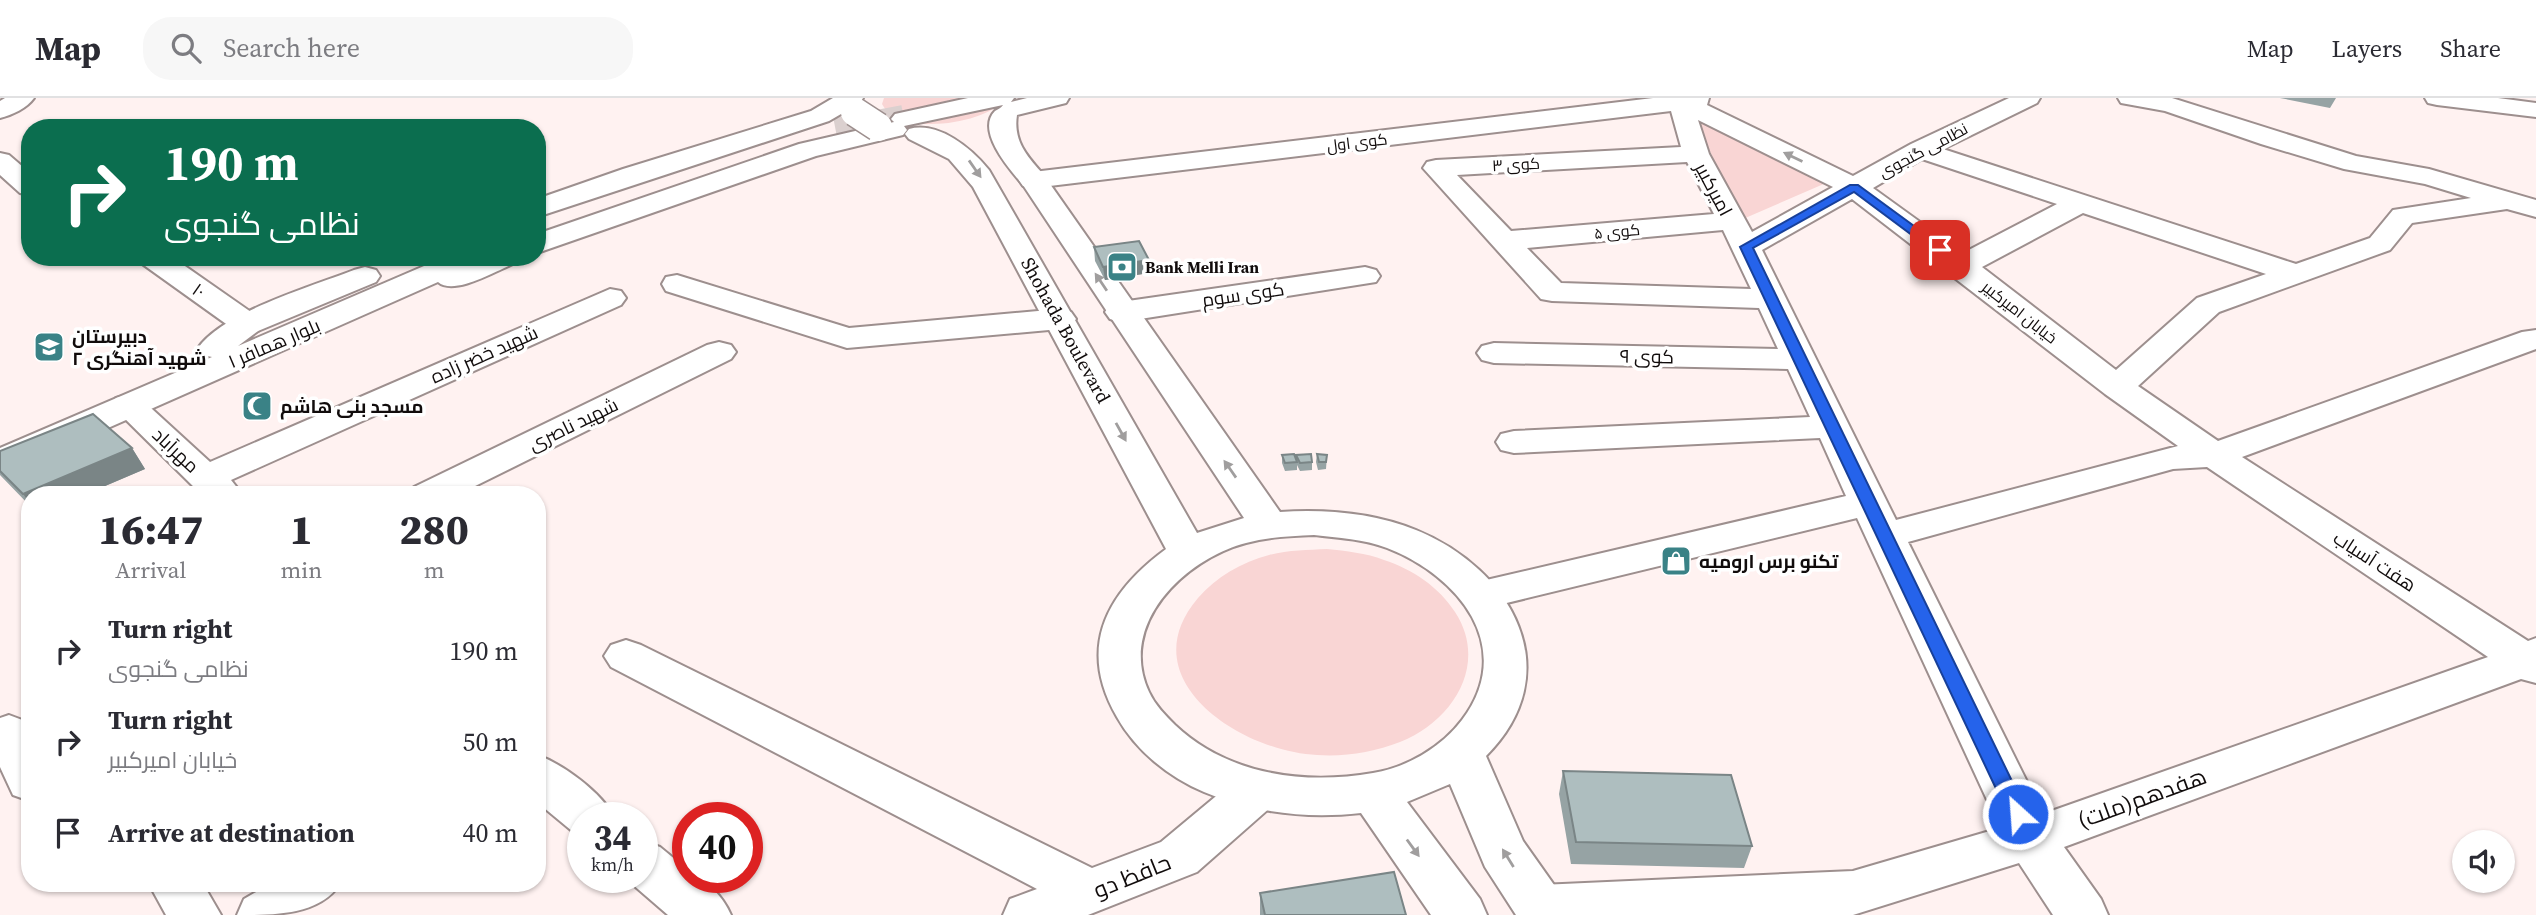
<!DOCTYPE html>
<meta charset="utf-8">
<style>
body{margin:0;font-family:"Source Serif 4",Cairo,serif;background:#f7f7f7;color:#2b2b33;height:100vh;display:flex;flex-direction:column;font-size:26px;white-space:nowrap}
*{box-sizing:border-box;margin:0}
p{font-size:23px;color:#7c7c81}
.icon{flex:none;width:38px;height:38px;fill:none;stroke:currentColor;stroke-width:2;stroke-linecap:round;stroke-linejoin:round}
.map{position:relative;flex:1;overflow:hidden}
.drawer{position:absolute;left:21px;top:388px;width:525px;height:406px;display:flex;flex-direction:column;background:#fff;border-radius:28px;box-shadow:0 2px 5px #0004}
.drawer>*{flex:none}
.guide{position:absolute;left:21px;top:21px;width:525px;height:147px;border-radius:28px;box-shadow:0 2px 5px #0004;background:#0b6e4f;color:#fff;overflow:hidden}
.fabs{position:absolute;left:2452px;top:732px;display:grid;gap:14px}
.fabs a{display:grid;place-items:center;width:63px;height:63px;border-radius:50%;background:#fff;box-shadow:0 2px 5px #0004;font-size:35px}
.speed{position:absolute;left:567px;top:704px;display:flex;gap:14px;font-size:35px;font-weight:700;text-align:center}
.speed>*{display:grid;place-content:center;width:91px;height:91px;border-radius:50%;background:#fff;box-shadow:0 2px 5px #0004;line-height:1}
.speed small{font-size:18px;font-weight:400}
.speed .limit{border:10px solid #d22;background:#fff;color:#111}
.pin{position:absolute;display:grid;place-items:center;width:60px;height:60px;color:#fff;margin:-30px;border-radius:14px;box-shadow:0 4px 10px #0006}
.me{position:absolute;width:77px;margin:-38px;rotate:334deg;stroke-linejoin:round;filter:drop-shadow(0 0 5px #0008)}
.turn{display:flex;align-items:center;gap:24px;height:147px;padding:0 28px;font-size:32px}
.turn .icon{width:91px;height:91px;stroke-width:2.5}
.turn b{display:block;font-size:49px;line-height:60px}
.eta{display:flex;justify-content:space-evenly;align-items:center;height:119px;text-align:center}
.eta b{font-size:42px;font-weight:800;line-height:49px}
ul{padding:0;list-style:none}
li{display:flex;align-items:center;gap:21px;height:91px;padding:0 28px}
li div{flex:1}
li b{display:block;font-size:26px}
li em{font-style:normal}
header{display:flex;align-items:center;gap:42px;box-sizing:border-box;height:98px;padding:0 35px;background:#fff;border-bottom:2px solid #e1e1e2}
header strong{font-size:33px}
nav{display:flex;gap:38px;margin-inline-start:auto;font-size:24px}
.search{width:490px;height:63px;background:#f7f7f7;display:flex;align-items:center;gap:18px;box-sizing:border-box;padding:0 24px;border-radius:28px;color:#7c7c81;font-size:26px}
.map>svg:first-child{display:block}
.green{fill:#f9d5d4}
.lines{fill:none;stroke-linecap:round;stroke-linejoin:round}
.major-tunnel{stroke:#dbd0cf;stroke-width:28;stroke-dasharray:28 14;stroke-linecap:butt}
.minor-casing{stroke:#9d8f8e;stroke-width:4}
.major-casing{stroke:#9d8f8e;stroke-width:4}
.minor{fill:#fff;fill-rule:evenodd}
.major{fill:#fff;fill-rule:evenodd}
.major-bridge-casing{stroke:#9d8f8e;stroke-width:31;stroke-linecap:butt}
.major-bridge{stroke:#fff;stroke-width:28}
.wall{fill:#96a3a4}
.shaded-wall{fill:#7a8586}
.building{fill:#aebebf;stroke:#7a8586;stroke-width:2}
.oneway{fill:#a09e9e}
.route{fill:#2563eb;stroke:#184099;stroke-width:2}
.labels{text-anchor:middle;stroke-width:7;stroke-linejoin:round;paint-order:stroke}
.far-street-label{font-size:16px;fill:#110c0c;stroke:#fff}
.far-poi-label{font-size:16px;font-weight:bold;fill:#110c0c;stroke:#fff;text-anchor:start}
.street-label{font-size:19px;fill:#110c0c;stroke:#fff}
.poi-label{font-size:19px;font-weight:bold;fill:#110c0c;stroke:#fff;text-anchor:start}
.near-street-label{font-size:23px;fill:#110c0c;stroke:#fff}
</style>
<header>
<strong>Map</strong>
<div class="search"><svg class="icon" aria-label="search" viewBox="0 0 24 24"><circle cx="10" cy="10" r="6"/><path d="M15 15l6 6"/></svg>Search here</div>
<nav><a>Map</a><a>Layers</a><a>Share</a></nav>
</header>
<div class="map">
<svg width="2536" height="817" viewBox="0 0 2536 817">
<rect width="100%" height="100%" fill="#fff2f1"/>
<path class="green" d="M884 0H1006C986 27 899 39 882 6Z
M1693 19 1826 85 1743 121Z
M1327 451C1346 453 1366 455 1384 462 1412 471 1439 489 1455 514 1489 566 1453 623 1400 644 1374 654 1345 659 1317 657 1243 654 1128 582 1198 500 1216 479 1242 464 1269 457 1288 452 1308 452 1327 451Z"/>
<g class="lines">
<path class="major-tunnel" d="M836 34 904 21"/>
<g class="minor-casing">
<path id="minor" d="M5 0H34C27 10 12 17 0 20V3Z
M1653 0H1709L1707 7 1853 78 1911 46 2009 0H2040L2037 5 1943 51 2296 166 2370 140 2393 112 2471 100 2425 86 2344 71 2261 46 2165 13 2121 5 2118 0H2172L2356 58 2429 71 2536 102V119L2507 111 2412 125 2390 152 2219 214 2138 288 2218 343 2522 234 2536 232V251L2242 359 2528 543 2536 540V585L2521 581 2064 749 2101 801 2108 817H2053L2019 765 1853 817H1518L1514 809 1521 793 1540 787 1853 773 2000 730 1857 420 1482 511 1467 507 1461 497 1467 487 1482 483 1846 398 1820 340 1514 355 1501 352 1496 344 1501 336 1514 333 1810 319 1788 271 1494 265 1482 262 1477 255 1482 248 1494 245 1778 251 1759 210 1552 203 1541 201 1423 70 1427 64 1436 62 1681 49 1671 13 1033 90 1023 88 1019 82 1023 76 1033 74ZM1698 22 1833 89 1752 134 1709 56ZM1922 61 2057 106 1963 155 1873 90ZM1687 64 1714 116 1511 133 1457 77ZM1852 101 2105 296 2178 348 1896 422 1762 152ZM2083 115 2266 176 2197 200 2116 272 1982 169ZM1723 132 1751 191 1561 185 1527 150ZM2207 369 2488 559 2043 716 1908 444 2173 371Z
M0 55 9 57 30 75V97L20 95 0 77Z
M137 159H172L258 219 263 226 258 233 247 236 236 233 141 165Z
M1365 169 1376 172 1380 178 1376 184 1121 224 1110 221 1105 214 1110 207 1121 204Z
M677 177 849 230 1060 211 1071 214 1076 221 1071 228 1060 231 847 250 666 193 662 186 666 179Z
M610 191 621 193 626 200 621 207 231 382 243 397H202L111 307 116 300 128 297 140 300 210 364Z
M719 244 731 247 736 254 731 261 457 397H408L414 389 707 247Z
M626 542 641 547 1092 770 1161 744 1239 679 1256 674 1273 679 1280 693 1273 707 1197 774 1088 817H1003L1010 801 1037 791 611 569 604 558 611 547Z
M9 617 25 623 30 631V703L13 697 0 669V620Z
M537 657C563 666 602 695 614 719H583V737L572 733 537 704Z
M642 743 660 749 688 772V779C707 779 724 801 731 817H668L624 779H642Z
M149 786H203L221 817H166Z
M270 786H340C319 817 277 817 237 817L244 801Z"/>
</g>
<g class="major-casing">
<path id="major" d="M833 0H863L860 5 829 23 537 119V101L623 71 811 13Z
M968 0H1014L1011 4 1027 0H1069L1066 5 1017 17C1013 43 1027 58 1043 76L1280 414C1325 411 1374 415 1416 432 1512 471 1570 574 1486 658L1523 743 1564 801 1571 817H1516L1485 769 1450 686 1407 704 1480 801 1487 817H1431L1361 715C1307 721 1254 715 1204 694 1169 679 1136 653 1117 619 1077 550 1106 495 1166 451L973 89 949 61 909 41 905 36 909 31C939 23 972 51 989 72L1197 435 1244 420 1023 87C1011 73 975 33 995 13 998 11 1001 10 1003 7L904 28 907 32 903 37 816 58 537 155V136L799 46 894 24 891 21 895 16ZM1314 437C1338 440 1364 441 1387 450 1459 478 1517 549 1462 622 1442 649 1406 670 1373 675 1304 687 1228 677 1175 627 1165 617 1155 607 1149 594 1117 526 1185 461 1246 445 1268 439 1291 438 1314 437Z
M2425 0H2498L2536 5V19L2437 7 2428 5Z
M445 159H519L515 165C496 173 454 198 438 184L13 372 0 375V350L212 259 203 257 198 250C223 214 313 188 354 172L365 169 376 172 380 178 376 184 258 233 238 248Z"/>
</g>
<use href="#minor" class="minor"/>
<use href="#major" class="major"/>
<g class="major-bridge-casing">
<path id="major-bridge" d="M855 14 878 29"/>
</g>
<use href="#major-bridge" class="major-bridge"/>
</g>
<path class="wall" d="M2280 0H2336L2330 10Z
M1094 149 1149 175 1105 182 1095 163Z
M132 350 145 371 84 397H30V408L0 377V353Z
M1317 356 1327 357 1326 371 1318 372 1316 364Z
M1282 357 1296 362V357L1312 364V372L1300 373 1297 367V372L1285 373 1282 365Z
M1563 673 1752 748 1744 770 1571 766 1559 696Z
M1260 795 1406 817H1260Z"/>
<path class="shaded-wall" d="M1149 162V175L1105 182 1103 169Z
M132 350 145 371 84 397H30V405L23 396Z"/>
<path class="building" d="M303 24 311 30H281Z
M1139 143 1149 162 1103 169 1094 149Z
M93 316 132 350 23 396 0 373V353Z
M1294 356 1297 364 1285 365 1282 357Z
M1311 356 1312 364 1300 365 1296 357Z
M1317 356 1327 357 1326 364H1319Z
M1563 673 1731 677 1752 748 1576 744Z
M1394 774 1406 817H1265L1260 795Z"/>
<defs><path id="oneway-solid" d="M-6-.8H1V-3.2L6.5 0L1 3.2V.8H-6Z" transform="scale(1.75)"/></defs>
<g class="oneway">
<use href="#oneway-solid" transform="translate(1793 59) rotate(-154)"/>
<use href="#oneway-solid" transform="translate(975 71) rotate(55)"/>
<use href="#oneway-solid" transform="translate(1101 184) rotate(-124)"/>
<use href="#oneway-solid" transform="translate(1121 334) rotate(61)"/>
<use href="#oneway-solid" transform="translate(1230 371) rotate(-125)"/>
<use href="#oneway-solid" transform="translate(1413 750) rotate(54)"/>
<use href="#oneway-solid" transform="translate(1508 760) rotate(-122)"/>
</g>
<path class="route" d="M1850 87H1858L1944 150V155H1936L1854 94 1753 150 2028 716 2025 722 2018 724 2011 722 2008 716 1740 149Z"/>
<defs>
<g id="bank-square" transform="scale(1.575)"><rect x="-9" y="-9" width="18" height="18" rx="4" fill="#3a8286" stroke="#fff"/><path d="M-6-4H6V4H-6ZM0-2.3a2.3 2.3 0 1 0 0 4.6a2.3 2.3 0 1 0 0-4.6Z" fill="#fff"/></g>
<g id="school-square" transform="scale(1.575)"><rect x="-9" y="-9" width="18" height="18" rx="4" fill="#3a8286" stroke="#fff"/><path d="M0-5L7-2L0 1L-7-2ZM-4 1L0 2.5L4 1V4Q0 6-4 4Z" fill="#fff"/></g>
<g id="mosque-square" transform="scale(1.575)"><rect x="-9" y="-9" width="18" height="18" rx="4" fill="#3a8286" stroke="#fff"/><path d="M3.5-4.9A6 6 0 1 0 3.5 4.9A5 5 0 1 1 3.5-4.9Z" fill="#fff"/></g>
<g id="shop-square" transform="scale(1.575)"><rect x="-9" y="-9" width="18" height="18" rx="4" fill="#3a8286" stroke="#fff"/><path d="M-5-2.5h2.3a2.7 3.5 0 0 1 5.4 0H5L5.5 6h-11ZM-1.5-2.5h3a1.5 2.3 0 0 0-3 0Z" fill="#fff"/></g>
</defs>
<g fill-rule="evenodd">
<use href="#bank-square" x="1122" y="169"/>
<use href="#school-square" x="49" y="249"/>
<use href="#mosque-square" x="257" y="308"/>
<use href="#shop-square" x="1676" y="463"/>
</g>
<g class="labels">
<g class="far-street-label">
<text transform="translate(1357 44) rotate(-7)" y="6">کوی اول</text>
<text transform="translate(1923 52) rotate(-28)" y="6">نظامی گنجوی</text>
<text transform="translate(1516 66) rotate(-3)" y="6">کوی ۳</text>
<text transform="translate(1617 133) rotate(-5)" y="6">کوی ۵</text>
<text transform="translate(2020 214) rotate(38)" y="6">خیابان امیرکبیر</text>
</g>
<g class="far-poi-label">
<text x="1145" y="175">Bank Melli Iran</text>
</g>
<g class="street-label">
<text transform="translate(1714 91) rotate(62)" y="7">امیرکبیر</text>
<text transform="translate(199 192) rotate(35)" y="7">۱۰</text>
<text transform="translate(1243 196) rotate(-8)" y="7">کوی سوم</text>
<text transform="translate(1066 232) rotate(61)" y="7">Shohada Boulevard</text>
<text transform="translate(274 245) rotate(-23)" y="7">بلوار همافر ۱</text>
<text transform="translate(484 256) rotate(-24)" y="7">شهید خضر زاده</text>
<text transform="translate(1647 258) rotate(1)" y="7">کوی ۹</text>
<text transform="translate(573 326) rotate(-26)" y="7">شهید ناصری</text>
<text transform="translate(176 352) rotate(43)" y="7">مهرآباد</text>
<text transform="translate(2375 463) rotate(33)" y="7">هفت آسیاب</text>
</g>
<g class="poi-label">
<text x="72" y="245">دبیرستان<tspan x="72" dy="22">شهید آهنگری ۲</tspan></text>
<text x="280" y="315">مسجد بنی هاشم</text>
<text x="1699" y="470">تکنو برس ارومیه</text>
</g>
<g class="near-street-label">
<text transform="translate(2142 700) rotate(-20)" y="8">هفدهم(ملت)</text>
<text transform="translate(1132 778) rotate(-22)" y="8">حافظ دو</text>
</g>
</g>
</svg>
<div class="fabs">
<a><svg class="icon" aria-label="sound" viewBox="0 0 24 24"><path d="M4 9h4l5-4v14l-5-4H4zM17 9q2 3 0 6"/></svg></a>
</div>
<div class="speed"><div>34<small>km/h</small></div><div class="limit">40</div></div>
<div class="pin" style="left:1940px;top:152px;background:#d93025"><svg class="icon" aria-label="arrive" viewBox="0 0 24 24"><path d="M6 21V4h12l-3 4 3 4H6"/></svg></div>
<svg class="me" style="left:2018px;top:716px" viewBox="-20 -20 40 40"><circle r="17" fill="#2563eb" stroke="#fff" stroke-width="3"/><path d="M0-11L8 9 0 5-8 9z" fill="#fff"/></svg>
<div class="guide">
<div class="turn"><svg class="icon" aria-label="right" viewBox="0 0 24 24"><path d="M7 20v-9h11M14 6l5 5-5 5"/></svg><div><b>190 m</b>نظامی گنجوی</div></div>
</div>
<section class="drawer">
<div class="eta">
<div><b>16:47</b><p>Arrival</p></div>
<div><b>1</b><p>min</p></div>
<div><b>280</b><p>m</p></div>
</div>
<ul>
<li><svg class="icon" aria-label="right" viewBox="0 0 24 24"><path d="M7 20v-9h11M14 6l5 5-5 5"/></svg><div><b>Turn right</b><p>نظامی گنجوی</p></div><em>190 m</em></li>
<li><svg class="icon" aria-label="right" viewBox="0 0 24 24"><path d="M7 20v-9h11M14 6l5 5-5 5"/></svg><div><b>Turn right</b><p>خیابان امیرکبیر</p></div><em>50 m</em></li>
<li><svg class="icon" aria-label="arrive" viewBox="0 0 24 24"><path d="M6 21V4h12l-3 4 3 4H6"/></svg><div><b>Arrive at destination</b></div><em>40 m</em></li>
</ul>
</section>
</div>
